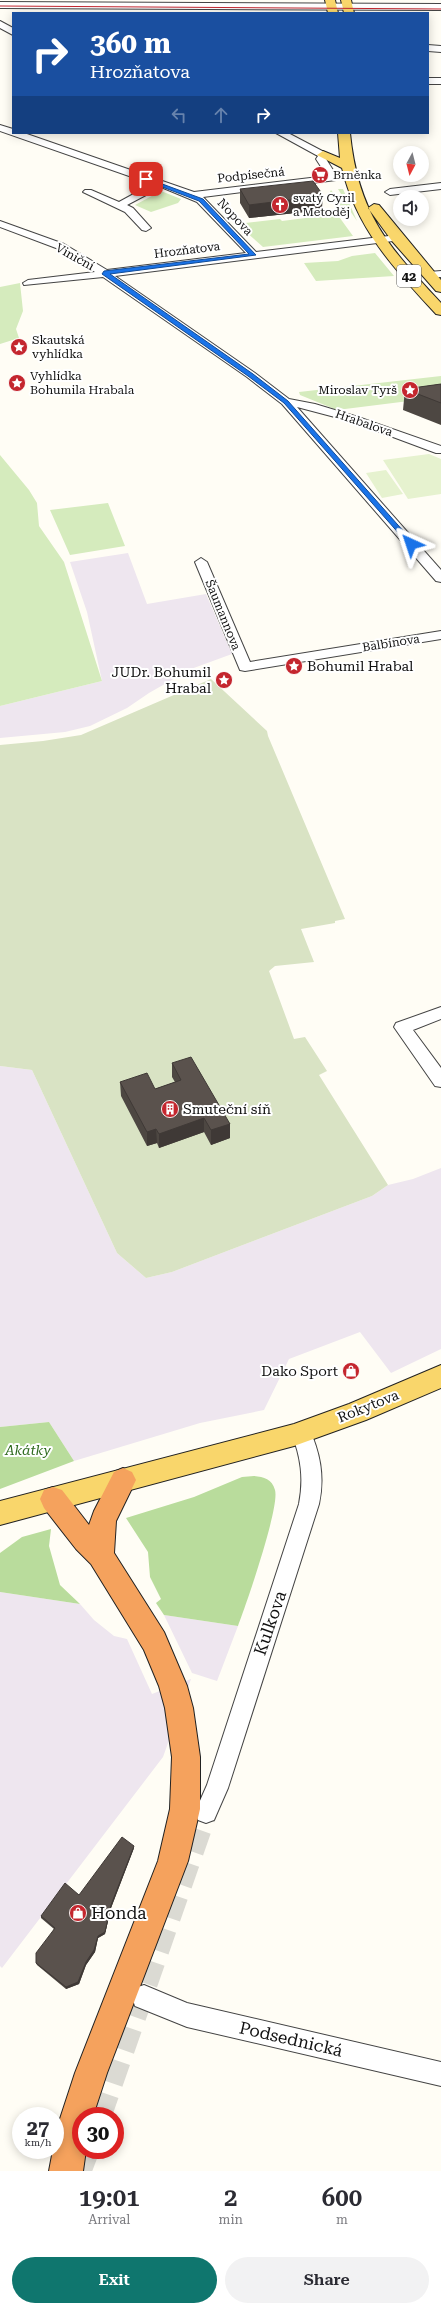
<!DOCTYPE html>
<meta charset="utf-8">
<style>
body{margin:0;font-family:"Roboto Serif",serif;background:#f2f2f3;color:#2b2b33;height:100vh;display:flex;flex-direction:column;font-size:15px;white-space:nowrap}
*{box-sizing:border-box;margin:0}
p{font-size:13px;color:#7c7c81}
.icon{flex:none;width:22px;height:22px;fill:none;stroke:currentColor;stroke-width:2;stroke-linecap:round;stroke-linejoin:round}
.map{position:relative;height:2171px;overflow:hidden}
.details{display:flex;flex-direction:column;background:#fff;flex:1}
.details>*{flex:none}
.top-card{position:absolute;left:12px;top:12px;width:417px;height:122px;border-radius:0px;box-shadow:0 2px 10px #0003;background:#1a4fa0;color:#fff;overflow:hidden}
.needle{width:26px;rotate:187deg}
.controls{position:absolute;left:393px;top:146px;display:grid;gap:8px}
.controls a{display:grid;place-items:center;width:36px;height:36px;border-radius:50%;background:#fff;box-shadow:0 2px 10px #0003;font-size:20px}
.speed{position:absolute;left:12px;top:2107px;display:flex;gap:8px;font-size:20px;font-weight:700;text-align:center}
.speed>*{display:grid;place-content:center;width:52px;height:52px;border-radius:50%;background:#fff;box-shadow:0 2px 10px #0003;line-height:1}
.speed small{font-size:10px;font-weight:400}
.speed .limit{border:6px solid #d22;background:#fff;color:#111}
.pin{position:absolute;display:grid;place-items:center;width:34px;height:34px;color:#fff;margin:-17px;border-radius:8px;box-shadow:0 2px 6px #0006}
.me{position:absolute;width:44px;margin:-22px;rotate:318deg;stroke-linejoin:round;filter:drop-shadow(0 0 3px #0008)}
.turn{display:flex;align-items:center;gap:14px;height:84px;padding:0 12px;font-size:18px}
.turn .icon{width:52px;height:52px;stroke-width:2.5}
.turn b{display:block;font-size:28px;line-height:34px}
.lanes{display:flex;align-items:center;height:38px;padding:0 12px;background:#0003;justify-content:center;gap:20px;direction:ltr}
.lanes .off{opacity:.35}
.eta{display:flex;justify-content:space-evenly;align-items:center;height:68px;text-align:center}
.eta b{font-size:24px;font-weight:600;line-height:28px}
.action{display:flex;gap:8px;margin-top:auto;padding:8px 12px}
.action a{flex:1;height:46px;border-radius:24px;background:#0f766e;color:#fff;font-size:16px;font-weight:600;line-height:46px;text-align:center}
.action a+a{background:#f2f2f3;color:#2b2b33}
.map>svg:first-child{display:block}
.industrial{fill:#eee6ef}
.green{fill:#d5ebbd}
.forest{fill:#b9dc9c}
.cemetery{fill:#d9e3c4}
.pitch{fill:#e6f2cf}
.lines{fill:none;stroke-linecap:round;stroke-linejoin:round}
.minor-tunnel{stroke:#dbdad3;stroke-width:23;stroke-dasharray:23 12;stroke-linecap:butt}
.minor-casing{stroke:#444;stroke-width:2}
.major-casing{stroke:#222;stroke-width:2}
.highway-casing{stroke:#222;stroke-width:2}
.minor{fill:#fff;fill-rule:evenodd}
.major{fill:#f9d66b;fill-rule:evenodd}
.highway{fill:#f5a25d;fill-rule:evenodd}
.tram{stroke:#c4262e;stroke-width:1}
.wall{fill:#4d4742}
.shaded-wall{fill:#3f3936}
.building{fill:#5a524d;stroke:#3f3936}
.route{fill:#1a73e8;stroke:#114b97}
.labels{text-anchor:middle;stroke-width:4;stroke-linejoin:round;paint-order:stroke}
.far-street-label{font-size:12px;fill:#111;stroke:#fff}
.far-poi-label{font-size:12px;fill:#111;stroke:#fff;text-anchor:start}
.shield{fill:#fff;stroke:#585858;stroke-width:1}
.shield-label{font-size:13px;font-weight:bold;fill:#111}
.poi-label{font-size:14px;fill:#111;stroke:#fff;text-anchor:start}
.street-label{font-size:14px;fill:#111;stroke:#fff}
.park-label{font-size:14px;font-style:italic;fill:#2f6b1f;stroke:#fff}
.near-street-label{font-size:17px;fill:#111;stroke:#fff}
.near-poi-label{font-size:17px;fill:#111;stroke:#fff;text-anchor:start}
</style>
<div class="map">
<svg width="441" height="2171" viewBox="0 0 441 2171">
<rect width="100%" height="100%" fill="#fffdf5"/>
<path class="industrial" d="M128 553 147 604 206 594 232 654 191 669 149 693 127 708 90 726 65 732 0 738V706L102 681 87 612 70 562Z
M0 1066 32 1070 117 1253 146 1278 172 1272 372 1196 388 1185 413 1179 441 1168V1349L391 1373 360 1332 289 1359 264 1410 200 1423 74 1461 49 1422 0 1427Z
M0 1592 80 1604 94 1620 114 1636 127 1639 152 1694 191 1679 163 1757 2 1968 0 1966Z
M164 1615 238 1626 217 1681 192 1673Z"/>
<path class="green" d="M338 189H343L357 221 346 205 336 206 330 192 331 190 337 198 343 197Z
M161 191 181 199 178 203 151 212 135 205Z
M337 214 353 236 263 247 237 224 280 219 282 221Z
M375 253 394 276 316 281 304 263 338 261 352 256Z
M20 283 23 311 16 329 19 338 0 344V287Z
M441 376V397L337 410 300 395 299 392Z
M0 455 29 490 37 503 39 526 64 562 102 681 0 706Z
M108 503 125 546 70 555 50 510Z"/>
<path class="forest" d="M49 1422 74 1461 0 1489V1427Z
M254 1476C264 1477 272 1479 275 1490 280 1507 246 1605 238 1626L164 1615 156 1603 161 1599 150 1577 148 1552 126 1518 194 1497 242 1477Z
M51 1529 49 1546 60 1585 80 1604 0 1592V1553L22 1537Z"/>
<path class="cemetery" d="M211 679 267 731 268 736 345 919 335 921V923L301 929 314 962 275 966 269 971 294 1039 305 1037 327 1071 319 1075 388 1185 372 1196 172 1272 146 1278 117 1253 32 1070 0 1066V745L43 741 81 735Z"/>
<path class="pitch" d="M429 454 441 459V494L408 499 383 460Z
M386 470 403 494 382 498 366 473Z"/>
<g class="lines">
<path class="minor-tunnel" d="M100 2116 206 1812
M80 2171 88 2150"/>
<g class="minor-casing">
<path id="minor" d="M0 2 441 4V10L0 8Z
M0 21 13 28V35L0 28Z
M428 45 441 46V52L428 51Z
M428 78H441V84H428Z
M0 125 13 129V133H24L194 192 327 176 316 159 318 156 276 133H288L326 153V159L338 178 336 180 203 197 256 252 397 235 401 236V240L115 276 255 373 289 399 315 404 358 417 441 446V453H436L350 421 297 407 441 570V582L436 581 282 404 247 377 103 277 24 285 23 283 28 280 95 272 56 248 0 227V221L64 244 107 270 246 253 197 202 161 187 127 205 133 208 151 228 146 231 142 230 125 212 83 192 85 190H91L119 202 152 184 0 131Z
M441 183V189L390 195 385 192 390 189Z
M441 271V277L429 278 424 275 429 272Z
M201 558 207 562 250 662 441 631V639L245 671 240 670 195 562Z
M441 1007V1019L413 1030 441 1068V1087L435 1086 394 1027 396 1023Z
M301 1423 308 1426C320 1452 325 1476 319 1504L228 1788 214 1820 206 1823 198 1820 195 1812 207 1785 299 1504C304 1478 301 1457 291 1432L294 1426Z
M144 1985 187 2003 441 2062V2086L187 2027 135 2006 132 1997 135 1988Z"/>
</g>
<g class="major-casing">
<path id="major" d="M325 0H335L338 13H328Z
M341 0H351L354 13H344Z
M338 133H350C358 214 388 246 441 303V315L436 314C395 270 356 228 342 168L317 155 323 151 340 158Z
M374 204 379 205 441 280V292L436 291 392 241 368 208Z
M441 1365V1388L366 1420 294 1446 0 1525V1501L294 1424 349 1404Z"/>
</g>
<g class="highway-casing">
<path id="highway" d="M123 1468 132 1472 136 1480 116 1521 114 1553 164 1632 187 1686 193 1708 200 1757V1809L188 1861 107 2073 93 2116H81V2150H86L83 2171H49L53 2150H55L57 2128 75 2073 158 1861 170 1809 172 1757 165 1708 159 1686 144 1650 91 1564 76 1549 44 1508 40 1499 44 1490 53 1487 62 1490 89 1525 94 1511 114 1472Z"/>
</g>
<use href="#minor" class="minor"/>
<use href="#major" class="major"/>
<use href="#highway" class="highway"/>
<path class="tram" d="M0 6 441 9"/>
</g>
<path class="wall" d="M240 189 322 208 314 211 249 218 240 203Z
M441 384V425L403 410 405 389Z
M172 1063 230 1124V1138L211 1145 204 1132 159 1148 157 1143 147 1146 121 1096 120 1082 155 1089 175 1082 172 1077Z
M134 1848 111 1908 105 1934 98 1938 95 1952 86 1965 79 1984 66 1989 37 1965 36 1963 54 1929 41 1918V1916L79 1895Z"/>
<path class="shaded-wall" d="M323 195 322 208 314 211 249 218V205Z
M204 1118V1132L159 1148V1134Z
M230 1124V1138L211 1145V1130Z
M156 1129 157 1143 147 1146V1132Z
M134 1846V1848L111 1908 105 1934 98 1938 95 1952 86 1965 79 1984 66 1989V1987L86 1962 98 1936Z"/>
<path class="building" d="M313 181 323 195 314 197 249 205 240 189Z
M441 384V403L405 389Z
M191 1057 230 1124 211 1130 204 1118 159 1134 156 1129 147 1132 120 1082 147 1073 155 1089 181 1080 172 1063Z
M122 1837 134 1846 111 1905 105 1932 98 1936 94 1950 86 1962 78 1982 66 1987 36 1963V1953L55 1928 41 1916 65 1883 79 1895Z"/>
<path class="route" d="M146 178 203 199 256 255 110 274 253 374 288 401 413 542V545H409L284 403 248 376 102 274 104 271 249 254 199 201 144 180Z"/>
<defs>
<g id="supermarket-disc" transform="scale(0.9)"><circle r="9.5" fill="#c4262e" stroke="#fff"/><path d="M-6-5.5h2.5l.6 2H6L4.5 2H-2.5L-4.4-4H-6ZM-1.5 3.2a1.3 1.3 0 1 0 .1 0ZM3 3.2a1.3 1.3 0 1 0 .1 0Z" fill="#fff"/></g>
<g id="church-disc" transform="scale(0.9)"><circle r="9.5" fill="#c4262e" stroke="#fff"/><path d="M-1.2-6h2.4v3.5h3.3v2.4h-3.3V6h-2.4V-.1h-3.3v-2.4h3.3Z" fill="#fff"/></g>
<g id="sight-disc" transform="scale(0.9)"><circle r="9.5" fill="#c4262e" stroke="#fff"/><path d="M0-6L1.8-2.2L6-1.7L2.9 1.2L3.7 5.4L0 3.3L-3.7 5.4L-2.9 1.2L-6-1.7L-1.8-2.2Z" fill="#fff"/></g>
<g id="building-disc" transform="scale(0.9)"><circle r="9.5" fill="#c4262e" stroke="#fff"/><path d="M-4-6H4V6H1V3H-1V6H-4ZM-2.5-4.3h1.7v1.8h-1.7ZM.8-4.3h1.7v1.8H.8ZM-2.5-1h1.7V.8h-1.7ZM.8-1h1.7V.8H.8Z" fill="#fff"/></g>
<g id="shop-disc" transform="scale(0.9)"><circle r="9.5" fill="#c4262e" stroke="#fff"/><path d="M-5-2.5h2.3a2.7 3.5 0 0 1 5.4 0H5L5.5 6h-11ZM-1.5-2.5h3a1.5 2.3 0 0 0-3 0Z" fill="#fff"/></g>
</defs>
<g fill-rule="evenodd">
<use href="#supermarket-disc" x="320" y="175"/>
<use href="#church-disc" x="280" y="205"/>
<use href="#sight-disc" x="19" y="347"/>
<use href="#sight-disc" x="17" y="383"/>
<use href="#sight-disc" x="410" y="390"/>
<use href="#sight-disc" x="294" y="666"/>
<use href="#sight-disc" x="224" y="680"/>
<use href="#building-disc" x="170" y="1109"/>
<use href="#shop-disc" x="351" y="1371"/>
<use href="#shop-disc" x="78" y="1913"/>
</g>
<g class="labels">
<g class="far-street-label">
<text transform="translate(251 175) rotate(-6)" y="4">Podpísečná</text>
<text transform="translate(235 217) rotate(47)" y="4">Nopova</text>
<text transform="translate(187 250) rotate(-7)" y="4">Hrozňatova</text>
<text transform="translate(75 257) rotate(29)" y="4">Viniční</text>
<text transform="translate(364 423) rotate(19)" y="4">Hrabalova</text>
<text transform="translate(223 615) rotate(68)" y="4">Šaumannova</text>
<text transform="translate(391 643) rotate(-9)" y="4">Balbínova</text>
</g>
<g class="far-poi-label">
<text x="333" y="179">Brněnka</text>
<text x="293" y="202">svatý Cyril<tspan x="293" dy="14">a Metoděj</tspan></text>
<text x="32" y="344">Skautská<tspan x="32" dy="14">vyhlídka</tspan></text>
<text x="30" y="380">Vyhlídka<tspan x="30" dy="14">Bohumila Hrabala</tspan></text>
<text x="397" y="394" text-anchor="end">Miroslav Tyrš</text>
</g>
<rect class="shield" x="397" y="265" width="24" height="22" rx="3"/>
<g class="shield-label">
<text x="409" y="281">42</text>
</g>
<g class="poi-label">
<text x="307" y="671">Bohumil Hrabal</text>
<text x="211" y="677" text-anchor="end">JUDr. Bohumil<tspan x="211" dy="16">Hrabal</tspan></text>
<text x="183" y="1114">Smuteční síň</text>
<text x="338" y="1376" text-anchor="end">Dako Sport</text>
</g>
<g class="street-label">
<text transform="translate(368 1406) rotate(-22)" y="5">Rokytova</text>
</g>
<g class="park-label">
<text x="28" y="1455">Akátky</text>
</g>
<g class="near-street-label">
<text transform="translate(270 1623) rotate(-71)" y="6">Kulkova</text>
<text transform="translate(291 2039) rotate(13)" y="6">Podsednická</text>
</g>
<g class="near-poi-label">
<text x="91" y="1919">Honda</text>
</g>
</g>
</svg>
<div class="controls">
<a><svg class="needle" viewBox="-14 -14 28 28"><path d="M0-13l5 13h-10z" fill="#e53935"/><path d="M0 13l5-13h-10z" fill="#7c7c81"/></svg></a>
<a><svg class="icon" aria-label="sound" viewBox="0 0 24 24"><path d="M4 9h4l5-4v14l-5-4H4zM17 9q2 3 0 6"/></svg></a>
</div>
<div class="speed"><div>27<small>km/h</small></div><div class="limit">30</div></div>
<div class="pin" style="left:146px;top:179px;background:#d93025"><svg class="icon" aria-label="arrive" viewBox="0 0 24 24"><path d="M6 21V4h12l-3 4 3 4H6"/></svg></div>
<svg class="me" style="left:411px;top:544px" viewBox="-20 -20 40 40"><path d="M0-17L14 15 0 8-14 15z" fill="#1a73e8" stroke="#fff" stroke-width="4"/></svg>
<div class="top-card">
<div class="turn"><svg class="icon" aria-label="right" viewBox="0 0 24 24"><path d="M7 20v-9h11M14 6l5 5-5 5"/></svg><div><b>360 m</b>Hrozňatova</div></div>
<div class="lanes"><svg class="icon off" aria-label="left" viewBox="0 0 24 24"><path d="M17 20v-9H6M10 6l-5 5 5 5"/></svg><svg class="icon off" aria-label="ahead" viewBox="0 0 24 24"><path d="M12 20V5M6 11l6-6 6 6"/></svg><svg class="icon" aria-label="right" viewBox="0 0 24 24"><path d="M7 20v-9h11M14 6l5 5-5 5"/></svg></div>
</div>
</div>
<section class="details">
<div class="eta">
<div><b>19:01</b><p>Arrival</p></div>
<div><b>2</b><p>min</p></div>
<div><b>600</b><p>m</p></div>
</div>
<div class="action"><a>Exit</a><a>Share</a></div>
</section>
